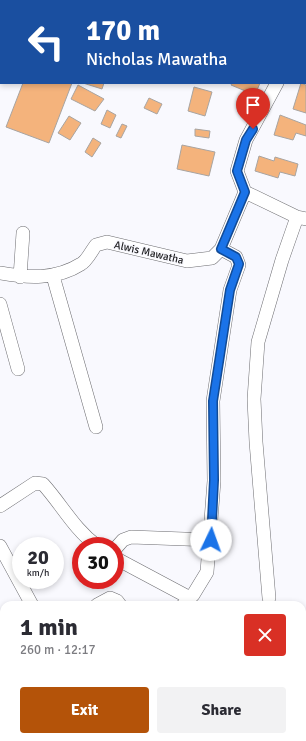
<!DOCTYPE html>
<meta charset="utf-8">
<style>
body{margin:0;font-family:Signika,sans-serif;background:#f2f2f3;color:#2b2b33;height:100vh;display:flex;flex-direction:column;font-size:15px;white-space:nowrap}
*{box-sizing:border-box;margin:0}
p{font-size:13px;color:#7c7c81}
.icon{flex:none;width:22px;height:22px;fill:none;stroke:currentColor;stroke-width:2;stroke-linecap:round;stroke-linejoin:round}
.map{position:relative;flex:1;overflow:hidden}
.side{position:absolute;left:0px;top:601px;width:306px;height:140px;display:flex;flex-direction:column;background:#fff;border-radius:12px 12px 0 0;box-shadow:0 2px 6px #0003}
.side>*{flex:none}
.banner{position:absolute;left:0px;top:0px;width:306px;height:84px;box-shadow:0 2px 6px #0003;background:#1a4fa0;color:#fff;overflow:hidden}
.speed{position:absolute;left:12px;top:537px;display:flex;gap:8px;font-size:20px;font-weight:700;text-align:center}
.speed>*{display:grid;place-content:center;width:52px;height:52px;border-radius:50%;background:#fff;box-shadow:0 2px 6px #0003;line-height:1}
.speed small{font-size:10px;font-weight:400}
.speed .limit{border:6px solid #d22;background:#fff;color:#111}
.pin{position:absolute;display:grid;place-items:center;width:34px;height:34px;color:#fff;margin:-41px -17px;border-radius:50% 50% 50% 0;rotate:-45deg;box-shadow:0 0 4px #0007}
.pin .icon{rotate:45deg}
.me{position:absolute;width:44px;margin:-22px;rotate:3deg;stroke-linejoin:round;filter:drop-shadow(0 0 3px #0008)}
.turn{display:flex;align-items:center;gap:14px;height:84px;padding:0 20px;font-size:18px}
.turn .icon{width:52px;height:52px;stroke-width:2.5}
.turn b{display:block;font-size:28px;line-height:34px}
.round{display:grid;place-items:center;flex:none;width:42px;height:42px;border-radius:4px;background:#f2f2f3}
.summary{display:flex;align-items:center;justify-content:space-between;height:68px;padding:0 20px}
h1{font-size:24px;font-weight:800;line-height:30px}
.primary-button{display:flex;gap:8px;margin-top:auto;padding:8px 20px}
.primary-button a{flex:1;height:46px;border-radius:4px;background:#b45309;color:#fff;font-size:16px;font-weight:800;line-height:46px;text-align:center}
.primary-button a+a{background:#f2f2f3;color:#2b2b33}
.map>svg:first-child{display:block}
.building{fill:#f4b37c;stroke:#a8a4a1}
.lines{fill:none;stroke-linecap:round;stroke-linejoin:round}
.minor-casing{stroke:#6d6d71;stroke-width:14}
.minor{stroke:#fff;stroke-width:13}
.route-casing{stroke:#114b97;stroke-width:10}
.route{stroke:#1a73e8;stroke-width:7}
.labels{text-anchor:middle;stroke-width:3;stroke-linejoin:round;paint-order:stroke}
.street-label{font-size:11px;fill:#1d1d1f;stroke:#f9f9fe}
</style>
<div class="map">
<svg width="306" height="741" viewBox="0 0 306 741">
<rect width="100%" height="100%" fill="#f9f9fe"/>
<path class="building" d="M23 83H72L49 143 6 127Z
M83 83H104L102 89Z
M232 83H260L255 95 231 85Z
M301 83 306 85V113L293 109Z
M78 85 104 99 95 111 71 99Z
M194 87 212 92 205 116 188 111Z
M149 98 162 104 157 114 144 108Z
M107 110 116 115 110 128 101 124Z
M280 115 306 125V136L296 133 293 140 274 135Z
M69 116 81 123 70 140 58 133Z
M122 124 127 126 121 138 116 136Z
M195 129 210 131 209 138 195 136Z
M93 138 101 143 92 157 85 152Z
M182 145 215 152 209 176 177 169Z
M259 156 274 161 275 157 298 164 295 176 280 172 278 178 255 171Z"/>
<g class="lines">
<g class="minor-casing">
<path id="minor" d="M269 0V1
M34 1V0
M0 66 1 65
M245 192 297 217 306 219
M0 273C27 278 56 280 81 264 87 261 92 250 96 245L107 242 187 261 212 258 221 249 245 192 237 171 246 140 277 83
M53 276 96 427
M20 277 23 233
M0 304 18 369
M0 506 35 483 43 484C62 505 74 529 97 546
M0 546 32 605
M115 549 123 540 131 537 211 540
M115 558 190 598
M269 598 256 442 254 399 258 342 282 260 297 217
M97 605 110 598 117 601 120 605
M183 605 193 595 207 572 214 481 213 401 230 290 239 265 236 257 221 249
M302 692 306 690
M302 713H306
M102 737 103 741
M221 737 223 741"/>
</g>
<use href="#minor" class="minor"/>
</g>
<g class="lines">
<g class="route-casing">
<path id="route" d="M211 540 214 480 213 401 230 290 239 264 236 257 221 249 245 192 237 171 246 140 253 129"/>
</g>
<use href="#route" class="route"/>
</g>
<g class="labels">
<g class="street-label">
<text transform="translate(149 252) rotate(13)" y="4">Alwis Mawatha</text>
</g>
</g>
</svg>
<div class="speed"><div>20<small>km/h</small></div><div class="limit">30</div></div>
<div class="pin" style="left:253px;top:129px;background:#d93025"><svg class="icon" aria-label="arrive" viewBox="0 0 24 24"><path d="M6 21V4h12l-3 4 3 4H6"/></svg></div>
<svg class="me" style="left:211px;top:540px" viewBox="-20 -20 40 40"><circle r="19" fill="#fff"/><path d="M0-13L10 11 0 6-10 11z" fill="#1a73e8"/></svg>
<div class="banner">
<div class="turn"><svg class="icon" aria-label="left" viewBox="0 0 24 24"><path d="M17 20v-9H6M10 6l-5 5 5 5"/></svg><div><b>170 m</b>Nicholas Mawatha</div></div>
</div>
<section class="side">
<div class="summary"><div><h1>1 min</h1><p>260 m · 12:17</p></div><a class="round" style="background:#d93025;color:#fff"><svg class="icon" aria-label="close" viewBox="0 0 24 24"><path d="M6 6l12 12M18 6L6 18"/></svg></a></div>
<div class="primary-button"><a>Exit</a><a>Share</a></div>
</section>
</div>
